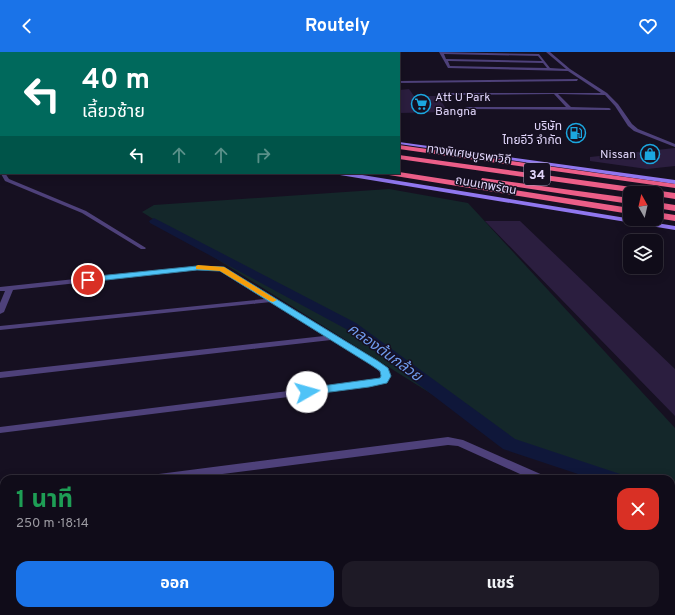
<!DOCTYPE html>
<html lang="th">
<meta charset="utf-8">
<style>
body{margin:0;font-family:Overpass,"Noto Sans Thai",sans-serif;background:#1e1a26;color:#f1f3f6;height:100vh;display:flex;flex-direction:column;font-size:15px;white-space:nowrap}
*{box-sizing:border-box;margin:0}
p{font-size:13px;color:#9c9ba2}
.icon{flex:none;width:22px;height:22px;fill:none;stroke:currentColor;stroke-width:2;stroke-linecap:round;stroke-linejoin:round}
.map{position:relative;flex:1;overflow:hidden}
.sheet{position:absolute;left:0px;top:423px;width:675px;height:140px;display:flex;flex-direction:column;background:#100c19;border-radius:12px 12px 0 0;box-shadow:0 2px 10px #0003,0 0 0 1px #302c38}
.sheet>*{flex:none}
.hud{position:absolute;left:0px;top:0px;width:400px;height:122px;box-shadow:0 2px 10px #0003,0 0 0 1px #302c38;background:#00695c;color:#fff;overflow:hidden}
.needle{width:26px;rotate:352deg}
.controls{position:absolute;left:623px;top:134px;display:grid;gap:8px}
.controls a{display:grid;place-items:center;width:40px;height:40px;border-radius:8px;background:#100c19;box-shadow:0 2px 10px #0003,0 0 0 1px #302c38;font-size:20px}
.pin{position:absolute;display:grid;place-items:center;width:34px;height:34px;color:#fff;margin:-17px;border:2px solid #fff;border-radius:50%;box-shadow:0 1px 4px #0007}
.me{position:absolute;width:44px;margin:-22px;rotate:83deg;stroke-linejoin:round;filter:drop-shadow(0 0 3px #0008)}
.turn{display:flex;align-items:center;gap:14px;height:84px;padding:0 16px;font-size:18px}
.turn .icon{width:52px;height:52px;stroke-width:2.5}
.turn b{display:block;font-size:28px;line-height:34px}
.lanes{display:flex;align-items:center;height:38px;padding:0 16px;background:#0003;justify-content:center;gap:20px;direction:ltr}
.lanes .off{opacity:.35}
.round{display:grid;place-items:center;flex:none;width:42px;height:42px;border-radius:12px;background:#1e1a26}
.headline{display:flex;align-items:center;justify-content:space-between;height:68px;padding:0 16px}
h1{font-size:24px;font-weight:700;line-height:30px;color:#1e9e55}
.primary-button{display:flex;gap:8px;margin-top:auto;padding:8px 16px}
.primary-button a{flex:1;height:46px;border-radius:12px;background:#1a73e8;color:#fff;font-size:16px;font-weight:700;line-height:46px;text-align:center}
.primary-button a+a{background:#1e1a26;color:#f1f3f6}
header{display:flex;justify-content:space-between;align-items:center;height:52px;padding:0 16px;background:#1a73e8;color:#fff;font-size:18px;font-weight:700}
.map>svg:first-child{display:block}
.green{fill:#14272a}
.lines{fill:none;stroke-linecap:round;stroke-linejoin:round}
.canal{fill:#0f173a;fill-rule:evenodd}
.building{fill:#2b1e3f}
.street{fill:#4e417a;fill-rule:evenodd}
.secondary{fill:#9077ef;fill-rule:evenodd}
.highway{fill:#ec5e88;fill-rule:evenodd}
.route{fill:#4fc3f7;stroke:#337fa1}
.slow{fill:#f59e0b}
.labels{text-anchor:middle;stroke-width:3;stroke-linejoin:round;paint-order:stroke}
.far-poi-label{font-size:12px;fill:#e0d5fa;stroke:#161021;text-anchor:end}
.far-street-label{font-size:12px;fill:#e0d5fa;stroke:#161021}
.shield{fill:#161021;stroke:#a39ab9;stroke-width:1}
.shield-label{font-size:13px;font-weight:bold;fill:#e0d5fa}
.water-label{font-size:15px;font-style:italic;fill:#6f9bee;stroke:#161021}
</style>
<header><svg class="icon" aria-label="back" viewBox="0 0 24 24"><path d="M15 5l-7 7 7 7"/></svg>Routely<svg class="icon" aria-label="heart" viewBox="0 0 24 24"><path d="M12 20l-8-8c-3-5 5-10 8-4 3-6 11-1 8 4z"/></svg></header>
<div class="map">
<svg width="675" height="563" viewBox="0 0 675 563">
<rect width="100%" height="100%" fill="#161021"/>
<path class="green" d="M389 137 468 151 675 376V447H671V427H612L511 392 142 160 154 153Z"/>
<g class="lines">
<path class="canal" d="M61 0H69L60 1Z
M0 27H1V31H0Z
M154 166 356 271 515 387 620 422 623 427H593L503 397 346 277 150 171 149 169Z
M671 438 675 440V456L671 454Z"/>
</g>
<path class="building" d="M409 37 414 44H438L448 60 399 61V38Z
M675 96V114L647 117 590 109V105Z
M485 169H520L675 317V364Z"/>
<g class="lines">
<path class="street" d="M439 0 539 2 550 16 566 17 546 0H550L570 17 607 41 618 52 632 72 638 77 675 92V95L634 79 628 74 615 54 605 43 558 42 571 55 609 56 611 57 610 58 466 57 465 56 467 55H566L554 42 439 43 437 42 439 41H601L568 19 448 16ZM444 2 538 4 542 9 446 7ZM448 9 543 11 547 16 450 14Z
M578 27 577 29 399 31V29Z
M0 80H1V82H0Z
M0 120 5 121 9 127 86 159 146 196 145 197H141L82 161 5 129Z
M197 214 223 215 377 309 387 316 391 324 386 331 369 335 0 381V375L369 329 380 327 383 324C377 313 342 295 331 288L0 326V320L324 284 271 250 0 278V274L265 247 220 218H197L13 238 4 260 0 262V251L5 239H0V235Z
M448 385 463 388 545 424 546 427H531L458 394 448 393 183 427H146L147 424 151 423Z
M0 443H4V451H0Z
M671 468 675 470V480L671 478Z
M4 535V547L0 548V536Z
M218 559H230V563H218Z"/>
<path class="secondary" d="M0 40H1V42H0Z
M0 66H1V68H0Z
M399 90 675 128V132L399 92Z
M337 121H350L675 174V178L340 123Z"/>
<path class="highway" d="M0 43H1V48H0Z
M0 52H1V56H0Z
M399 93 675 132V136L399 97Z
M399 103 675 141V147L656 144V141H636L399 107Z
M399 120 630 156V162L389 123 385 121Z
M482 126 630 146V152L485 130 481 128Z
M656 150 675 153V159L656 156Z
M656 160 675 163V169L656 166Z"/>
</g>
<path class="route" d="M197 214 224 215 378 309 388 316 391 324 387 331 369 335 307 343 304 342 302 340 307 336 380 326 381 324 380 319 371 313 220 219 197 218 88 230 84 228 88 225Z"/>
<path class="slow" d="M198 213 224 215 277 248 273 250 270 249 220 219 196 217V214Z"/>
<defs>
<g id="supermarket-ring" transform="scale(1)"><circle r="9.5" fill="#161021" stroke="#1ba7e0" stroke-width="1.5"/><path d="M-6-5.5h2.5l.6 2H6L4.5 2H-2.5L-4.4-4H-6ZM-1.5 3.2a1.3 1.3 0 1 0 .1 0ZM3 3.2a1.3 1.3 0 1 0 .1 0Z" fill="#1ba7e0"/></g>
<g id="fuel-ring" transform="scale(1)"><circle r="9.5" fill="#161021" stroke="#1ba7e0" stroke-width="1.5"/><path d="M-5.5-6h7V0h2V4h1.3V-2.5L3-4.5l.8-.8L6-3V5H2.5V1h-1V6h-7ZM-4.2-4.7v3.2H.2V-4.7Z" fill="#1ba7e0"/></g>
<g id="shop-ring" transform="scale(1)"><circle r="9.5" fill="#161021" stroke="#1ba7e0" stroke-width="1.5"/><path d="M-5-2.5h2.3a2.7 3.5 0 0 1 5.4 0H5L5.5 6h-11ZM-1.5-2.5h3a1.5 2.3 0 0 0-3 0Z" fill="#1ba7e0"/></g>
</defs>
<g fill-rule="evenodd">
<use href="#supermarket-ring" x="421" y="52"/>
<use href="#fuel-ring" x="576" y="81"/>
<use href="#shop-ring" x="650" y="102"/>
</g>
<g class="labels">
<g class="far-poi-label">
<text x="435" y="49" text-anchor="start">Att U Park<tspan x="435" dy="14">Bangna</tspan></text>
<text x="562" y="78">บริษัท<tspan x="562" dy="14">ไทยอีวี จำกัด</tspan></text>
<text x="636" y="106">Nissan</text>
</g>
<g class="far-street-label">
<text transform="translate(469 102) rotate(8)" y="4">ทางพิเศษบูรพาวิถี</text>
<text transform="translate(486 133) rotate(10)" y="4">ถนนเทพรัตน</text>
</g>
<rect class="shield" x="524" y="111" width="26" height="22" rx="3"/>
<g class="shield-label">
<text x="537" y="127">34</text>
</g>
<g class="water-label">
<text transform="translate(385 300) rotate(36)" y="5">คลองต้นกล้วย</text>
</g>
</g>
</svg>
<div class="controls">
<a><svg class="needle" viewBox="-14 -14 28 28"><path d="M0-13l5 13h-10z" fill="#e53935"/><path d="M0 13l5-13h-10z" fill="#9c9ba2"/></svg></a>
<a><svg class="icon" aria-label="layers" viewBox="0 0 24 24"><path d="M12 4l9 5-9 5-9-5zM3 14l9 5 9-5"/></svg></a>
</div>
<div class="pin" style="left:88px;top:228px;background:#d93025"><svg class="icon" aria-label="arrive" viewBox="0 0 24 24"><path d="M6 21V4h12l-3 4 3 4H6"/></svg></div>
<svg class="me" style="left:307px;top:340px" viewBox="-20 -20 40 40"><circle r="19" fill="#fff"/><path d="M0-13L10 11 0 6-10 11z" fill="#4fc3f7"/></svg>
<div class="hud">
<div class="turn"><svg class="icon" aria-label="left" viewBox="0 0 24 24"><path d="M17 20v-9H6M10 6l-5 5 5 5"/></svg><div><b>40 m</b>เลี้ยวซ้าย</div></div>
<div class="lanes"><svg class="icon" aria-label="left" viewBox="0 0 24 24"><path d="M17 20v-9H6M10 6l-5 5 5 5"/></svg><svg class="icon off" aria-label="ahead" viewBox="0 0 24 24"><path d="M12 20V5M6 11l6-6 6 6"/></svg><svg class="icon off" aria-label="ahead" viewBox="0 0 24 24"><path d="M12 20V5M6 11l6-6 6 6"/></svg><svg class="icon off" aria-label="right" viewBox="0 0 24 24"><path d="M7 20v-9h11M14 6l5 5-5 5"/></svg></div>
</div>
<section class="sheet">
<div class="headline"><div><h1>1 นาที</h1><p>250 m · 18:14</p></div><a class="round" style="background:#d93025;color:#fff"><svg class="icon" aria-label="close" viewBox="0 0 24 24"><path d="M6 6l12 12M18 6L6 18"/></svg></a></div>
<div class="primary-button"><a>ออก</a><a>แชร์</a></div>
</section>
</div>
